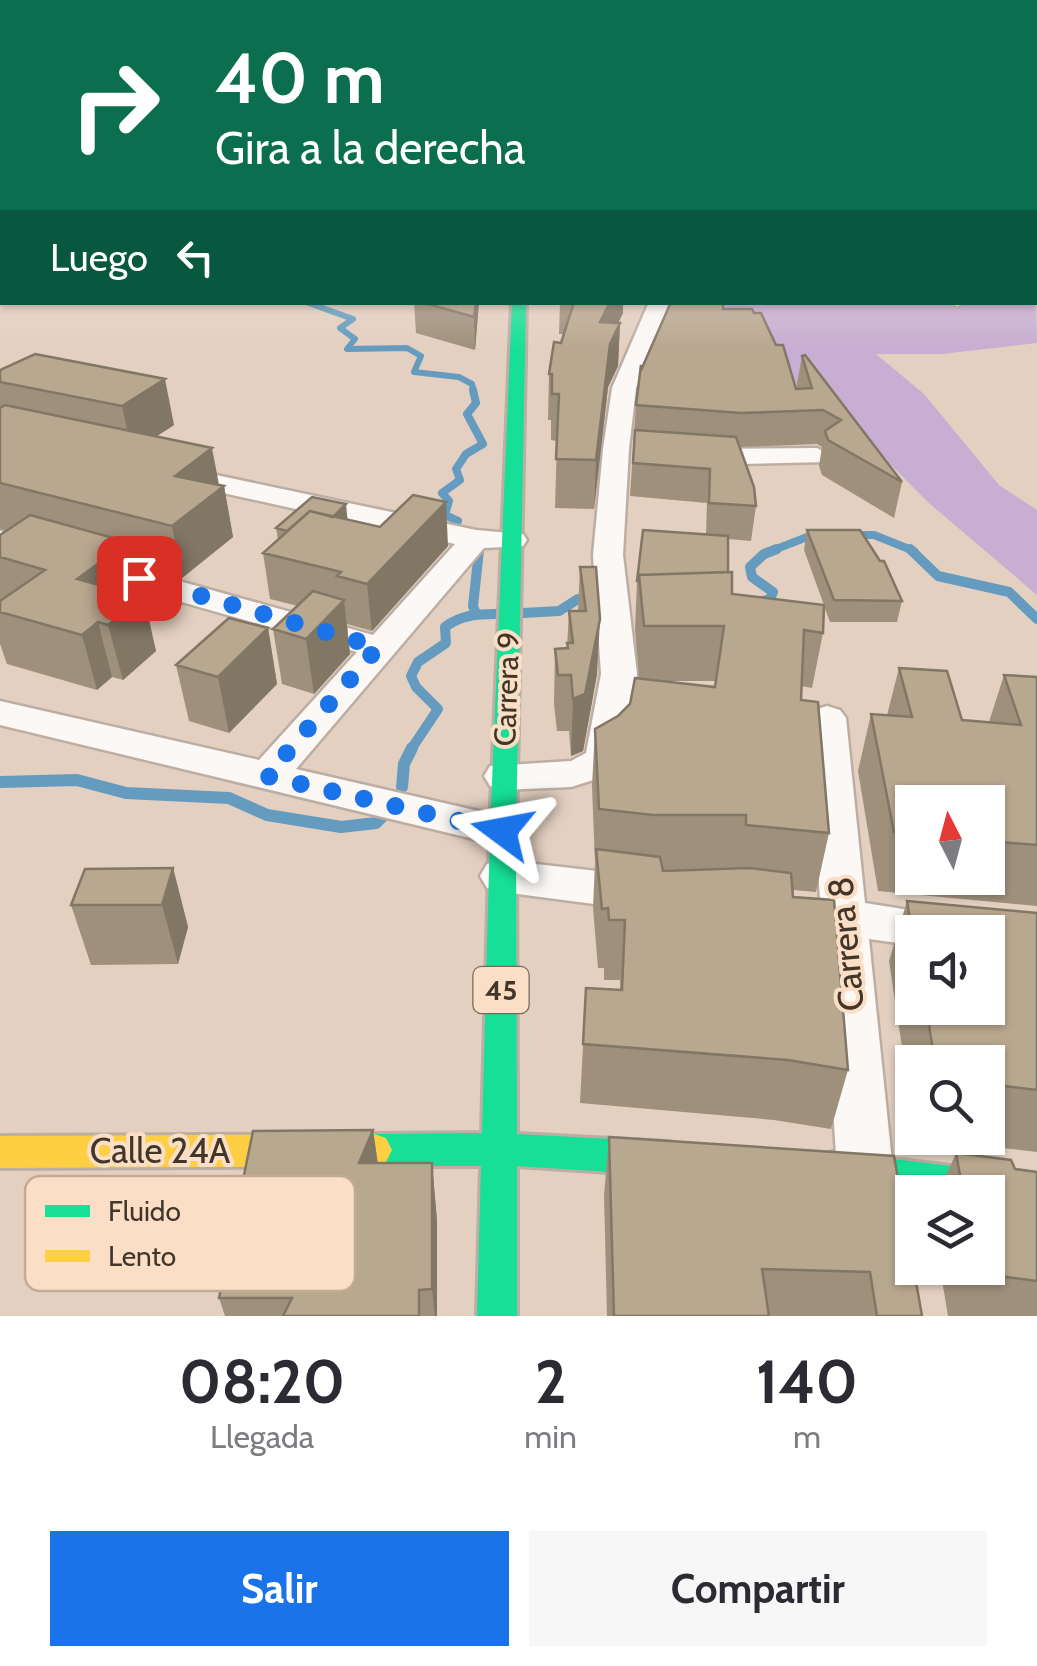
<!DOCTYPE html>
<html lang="es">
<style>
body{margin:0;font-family:Cabin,sans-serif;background:#f7f7f7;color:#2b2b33;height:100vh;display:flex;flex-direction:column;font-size:38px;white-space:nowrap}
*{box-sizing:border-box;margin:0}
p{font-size:32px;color:#7c7c81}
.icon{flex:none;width:55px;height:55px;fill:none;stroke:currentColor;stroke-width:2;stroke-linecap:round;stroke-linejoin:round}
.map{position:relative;height:1316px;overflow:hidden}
.side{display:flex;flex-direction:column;background:#fff;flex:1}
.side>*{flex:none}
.banner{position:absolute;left:0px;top:0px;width:1038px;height:305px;box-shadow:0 2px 8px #0004;background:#0b6e4f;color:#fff;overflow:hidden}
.needle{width:65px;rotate:354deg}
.fabs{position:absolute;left:895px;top:785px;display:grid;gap:20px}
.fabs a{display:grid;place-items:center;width:110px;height:110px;border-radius:0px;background:#fff;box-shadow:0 2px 8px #0004;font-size:50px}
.pin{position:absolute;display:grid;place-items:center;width:85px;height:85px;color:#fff;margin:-42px;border-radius:20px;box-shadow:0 5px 15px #0006}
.me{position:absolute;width:110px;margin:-55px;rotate:283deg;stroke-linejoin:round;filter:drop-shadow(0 0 8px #0008)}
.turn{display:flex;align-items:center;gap:35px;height:210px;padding:0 50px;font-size:45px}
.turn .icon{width:130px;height:130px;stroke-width:2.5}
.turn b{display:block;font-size:70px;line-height:85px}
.then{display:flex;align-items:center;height:95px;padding:0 50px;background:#0003;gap:20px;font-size:38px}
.eta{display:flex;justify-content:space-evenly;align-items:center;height:170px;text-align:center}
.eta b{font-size:60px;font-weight:700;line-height:70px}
.cta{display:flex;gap:20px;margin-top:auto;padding:20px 50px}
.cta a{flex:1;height:115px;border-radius:0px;background:#1a73e8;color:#fff;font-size:40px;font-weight:700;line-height:115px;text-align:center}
.cta a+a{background:#f7f7f7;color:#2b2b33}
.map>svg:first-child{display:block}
.green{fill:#c8aed2}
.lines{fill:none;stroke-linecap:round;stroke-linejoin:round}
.stream-far3{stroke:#649bbf;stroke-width:6}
.stream-far2{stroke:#649bbf;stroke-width:8}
.stream-far1{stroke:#649bbf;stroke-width:10}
.stream{stroke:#649bbf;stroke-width:12}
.lane-casing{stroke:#bdaea3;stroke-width:4}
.street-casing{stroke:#bdaea3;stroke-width:5}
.fast-casing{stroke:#bdaea3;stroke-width:6}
.slow-casing{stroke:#bdaea3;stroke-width:6}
.lane{fill:#fbf8f6;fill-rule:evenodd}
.street{fill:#fbf8f6;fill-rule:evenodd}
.fast{fill:#16e098;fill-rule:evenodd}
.slow{fill:#ffcf43;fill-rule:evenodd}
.wall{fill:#9f907c;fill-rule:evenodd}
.shaded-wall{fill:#827665}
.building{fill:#b9a890;stroke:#827665;stroke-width:2.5}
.route{stroke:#1a73e8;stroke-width:18;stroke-dasharray:0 32.4}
.labels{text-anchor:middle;stroke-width:8;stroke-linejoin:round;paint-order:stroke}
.shield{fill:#fadec6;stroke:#796858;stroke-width:2.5}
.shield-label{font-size:28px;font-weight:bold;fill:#423529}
.street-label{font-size:30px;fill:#423529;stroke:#fadec6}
.near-street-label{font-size:35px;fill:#423529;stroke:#fadec6}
.key{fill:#fadec6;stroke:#c3ab97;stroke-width:2.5}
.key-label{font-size:28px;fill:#423529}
</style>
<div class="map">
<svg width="1037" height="1316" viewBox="0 0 1037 1316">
<rect width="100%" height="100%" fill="#e3d0c1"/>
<path class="green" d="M1035 253 1037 343 942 354H876L924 394 999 485 1037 510V595L930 504 842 416 803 401 686 307V302H1035Z"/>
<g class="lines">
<path class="stream-far3" d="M306 302 353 319 340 328 355 339 347 349 407 348 421 356 414 372 459 377 472 384 474 393"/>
<path class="stream-far2" d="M458 521 445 515 449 501 442 493 460 480 456 469 466 454 483 444 467 414 476 403 473 390
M852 535H874L914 551
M771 551 815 534"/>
<path class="stream-far1" d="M910 549 938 576 1009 592 1037 619
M760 602 770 599 773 592 752 577 750 567 764 554 777 549
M523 613 559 611 578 599H588
M476 614 473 606 479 550
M410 751 438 709 416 687 411 676 418 662 446 643 445 627C461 615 477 614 496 614"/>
<path class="stream" d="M0 782 77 780 126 793 229 798 267 815 341 827 376 823 388 811
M402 787 404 764 412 748"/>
<g class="lane-casing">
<path id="lane" d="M1035 243 1037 244V250L1035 249Z
M1035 272H1037V278H1035Z
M953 302H963L957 307Z"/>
</g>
<g class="street-casing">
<path id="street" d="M0 164H2V173H0Z
M1035 206H1037V217H1035Z
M649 302H670L636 388 629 449 623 555 637 674 623 758 609 775 571 787 504 790 490 786 484 776 490 766 571 761 586 753 601 674 593 555 603 449 612 388Z
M817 448 831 456 827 462 696 465 682 457 696 449Z
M174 466 476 530 523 534 527 540 523 546 484 548 296 769 518 820 524 831 518 842 503 846 0 725V701L259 760 357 652 0 550V531L373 635 455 544 164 480 160 474 164 468Z
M827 706 840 710 846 718 865 903 966 919 973 932H912V945L869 939 893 1171 885 1190 865 1197 845 1190 837 1171 822 932 809 927 802 915 809 903 820 899 808 718 814 710Z
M502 860 640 876 656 881 662 893 656 905 640 910 502 892 487 888 480 876 487 864Z"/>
</g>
<g class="fast-casing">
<path id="fast" d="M512 302H526L516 831 517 1134 670 1142 682 1147 688 1159 682 1171 670 1176 517 1166V1316H477L481 1166H374L362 1162 356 1150 362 1138 374 1134 482 1133 490 831Z
M832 1152 1037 1176V1210L988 1205V1192H912V1196L832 1186 819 1181 814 1169 819 1157Z"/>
</g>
<g class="slow-casing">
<path id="slow" d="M374 1134 386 1138 392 1150 386 1162 374 1166 0 1168V1136Z"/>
</g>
<use href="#lane" class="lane"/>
<use href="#street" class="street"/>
<use href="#fast" class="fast"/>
<use href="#slow" class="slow"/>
</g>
<path class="wall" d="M414 302H479L475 350 416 333Z
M560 302H623V313L618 323H620L618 366 608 387 594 509 555 508 557 441 551 440V420H548L549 374 564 334H559Z
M723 309 796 389 802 356 902 482 894 518 822 475 819 466 822 447 817 444 740 447 756 506 751 541 728 539V572L732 594 824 605 804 550 807 530 902 601 897 622H830L824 606 823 633 812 688 801 686V700L829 833 816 892 793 890V897L848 1070 831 1129 774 1120 580 1103 586 988 620 990V980H604V968H598L593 908 595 862 592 786 595 729 618 716 630 704 639 678 635 629 637 581 706 534 707 503 630 496 636 405 642 368ZM664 681H716L715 687Z
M35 354 174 425 157 436 219 485 224 486 233 537 182 578 133 565 140 594 139 595 156 651 123 680 112 677 97 690 7 664 0 644V535L7 531 0 529V370Z
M348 520 448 546 372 631 347 624 350 654 314 694 282 684 273 629 298 606 270 599 263 553 278 540 276 528Z
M580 567 597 674 583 751 571 756 569 731H557L554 704 555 649 567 648 569 611H578Z
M268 628 277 684 229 733 189 721 176 665Z
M899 668 962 720 989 722 1004 675 1037 677V906L878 891 858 771 871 714 887 715ZM912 802H988V878H912Z
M173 868 188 927 178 964 91 965 71 905Z
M907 901 1037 913V1152L916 1138H988V1062H912V1113L889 961ZM912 932 988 1008H912Z
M373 1130 378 1163H432L437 1221V1316H225L219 1298Z
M609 1137 894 1156 922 1316H607L604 1195Z
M956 1153 1015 1169 1037 1172V1316H948L940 1268H988V1192H939Z"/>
<path class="shaded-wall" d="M476 302H479L475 350 474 317Z
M610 302H623V313L598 364 600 322Z
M620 323 618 366 608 387 594 509 596 460 610 344Z
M165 379 174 425 132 452 122 406Z
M212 448 220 490 224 486 233 537 182 578 172 526 175 476Z
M446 502 448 546 372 631 367 584Z
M346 504 348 524 311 536Z
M128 542 140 594 102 624 98 622 112 677 97 690 82 635 77 579Z
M144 597 156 651 123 680 108 625Z
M344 600 350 654 314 694 306 639Z
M600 619 597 674 583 751 571 756 573 699Z
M268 628 277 684 229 733 218 677Z
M173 868 188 927 178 964 162 905Z
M373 1130 381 1188 359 1163Z
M432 1163 437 1221V1316H435L432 1289Z"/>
<path class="building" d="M421 302H476L474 317Z
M574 302H610L600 322 620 323 610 344 596 460 556 459 559 394H552V374H549L554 342 561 343Z
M671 302H723V309H752L754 313H761L776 345H783L796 389 812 388 802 356 805 355 902 482 828 440 825 431 841 420 823 410 741 413 636 405 641 365 642 368Z
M35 354 165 379 122 406 0 382V370Z
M5 405 212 448 175 476 224 486 172 526 0 483V408Z
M635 430 736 437 754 487 756 506 709 503 710 469 633 463Z
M413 495 446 502 367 584 337 576 341 572 263 553 310 511 380 527Z
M312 497 346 504 333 517 310 511 287 531 276 528Z
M30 515 128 542 77 579 144 597 108 625 98 622 82 635 0 612V601L45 570 0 557V535Z
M643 530 728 536V572L639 575V581H637Z
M807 530H860L880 561H884L902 601 834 600Z
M580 567H596L600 619 585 694 573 699 571 675H558L555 649 568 648 567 643H573L569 611H586Z
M732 572V594L824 605 823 633 804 630 801 700 818 702 829 833 746 825V815H653L599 809 595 729 618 716 630 704 635 678 715 687 724 626H644L639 575Z
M313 591 344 600 306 639 273 629Z
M229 618 268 628 218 677 176 665Z
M899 668 947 671 962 720 1021 725 1004 675 1037 677V845L988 841V802H912V834L894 832 871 714 912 717Z
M596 849 660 857 663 871 749 868 791 873 793 897 834 900 848 1070 788 1060 583 1044 586 988 622 990 625 920H609L608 908 602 909Z
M173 868 162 905H71L85 869Z
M907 901 1037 913V1090L988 1084V1062H935L926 1008H988V932L912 933Z
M373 1130 359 1163H432V1289L419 1290V1316H283L292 1298H219L253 1131Z
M609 1137 894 1156 922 1316H877L870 1272 762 1269 769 1316H614Z
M956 1153 1011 1160 1015 1169 1037 1172V1281L977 1273 976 1268H988V1192H963Z"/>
<linearGradient id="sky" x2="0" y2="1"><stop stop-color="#73aad8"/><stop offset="0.47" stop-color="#f2eae3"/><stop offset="1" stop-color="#f2eae3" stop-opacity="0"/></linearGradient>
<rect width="1037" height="349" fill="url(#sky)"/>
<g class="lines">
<path class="route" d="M139 578 378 647 267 776 502 831"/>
</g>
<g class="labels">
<rect class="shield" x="473.5" y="967" width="55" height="46" rx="8"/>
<g class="shield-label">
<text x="501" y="1000">45</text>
</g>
<g class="street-label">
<text transform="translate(507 689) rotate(-88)" y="10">Carrera 9</text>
</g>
<g class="near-street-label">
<text transform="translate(846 944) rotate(-95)" y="12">Carrera 8</text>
<text x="160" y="1163">Calle 24A</text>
</g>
</g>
<rect x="25" y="1176" width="330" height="115" rx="15" class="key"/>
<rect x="45" y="1205" width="45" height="12" fill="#16e098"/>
<rect x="45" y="1250" width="45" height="12" fill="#ffcf43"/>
<g class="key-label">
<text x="108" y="1221">Fluido</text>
<text x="108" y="1266">Lento</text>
</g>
</svg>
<div class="fabs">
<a><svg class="needle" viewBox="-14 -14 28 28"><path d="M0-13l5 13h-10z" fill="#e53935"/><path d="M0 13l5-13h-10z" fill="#7c7c81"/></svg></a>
<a><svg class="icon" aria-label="sound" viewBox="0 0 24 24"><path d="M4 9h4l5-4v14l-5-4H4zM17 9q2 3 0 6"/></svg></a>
<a><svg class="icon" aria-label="search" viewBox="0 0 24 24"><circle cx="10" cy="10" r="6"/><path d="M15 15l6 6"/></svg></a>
<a><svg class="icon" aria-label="layers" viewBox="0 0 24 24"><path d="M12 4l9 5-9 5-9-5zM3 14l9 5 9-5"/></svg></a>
</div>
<div class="pin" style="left:139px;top:578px;background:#d93025"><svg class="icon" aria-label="arrive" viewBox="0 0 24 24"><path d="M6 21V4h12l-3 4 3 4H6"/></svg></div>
<svg class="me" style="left:502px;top:831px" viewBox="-20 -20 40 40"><path d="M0-17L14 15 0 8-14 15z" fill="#1a73e8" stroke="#fff" stroke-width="4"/></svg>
<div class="banner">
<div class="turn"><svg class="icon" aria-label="right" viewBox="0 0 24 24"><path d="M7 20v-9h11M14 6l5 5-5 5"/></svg><div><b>40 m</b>Gira a la derecha</div></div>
<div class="then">Luego<svg class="icon" aria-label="left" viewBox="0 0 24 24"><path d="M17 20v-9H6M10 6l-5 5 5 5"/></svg></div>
</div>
</div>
<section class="side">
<div class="eta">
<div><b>08:20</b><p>Llegada</p></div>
<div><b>2</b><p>min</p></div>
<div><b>140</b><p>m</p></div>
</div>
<div class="cta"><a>Salir</a><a>Compartir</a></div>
</section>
